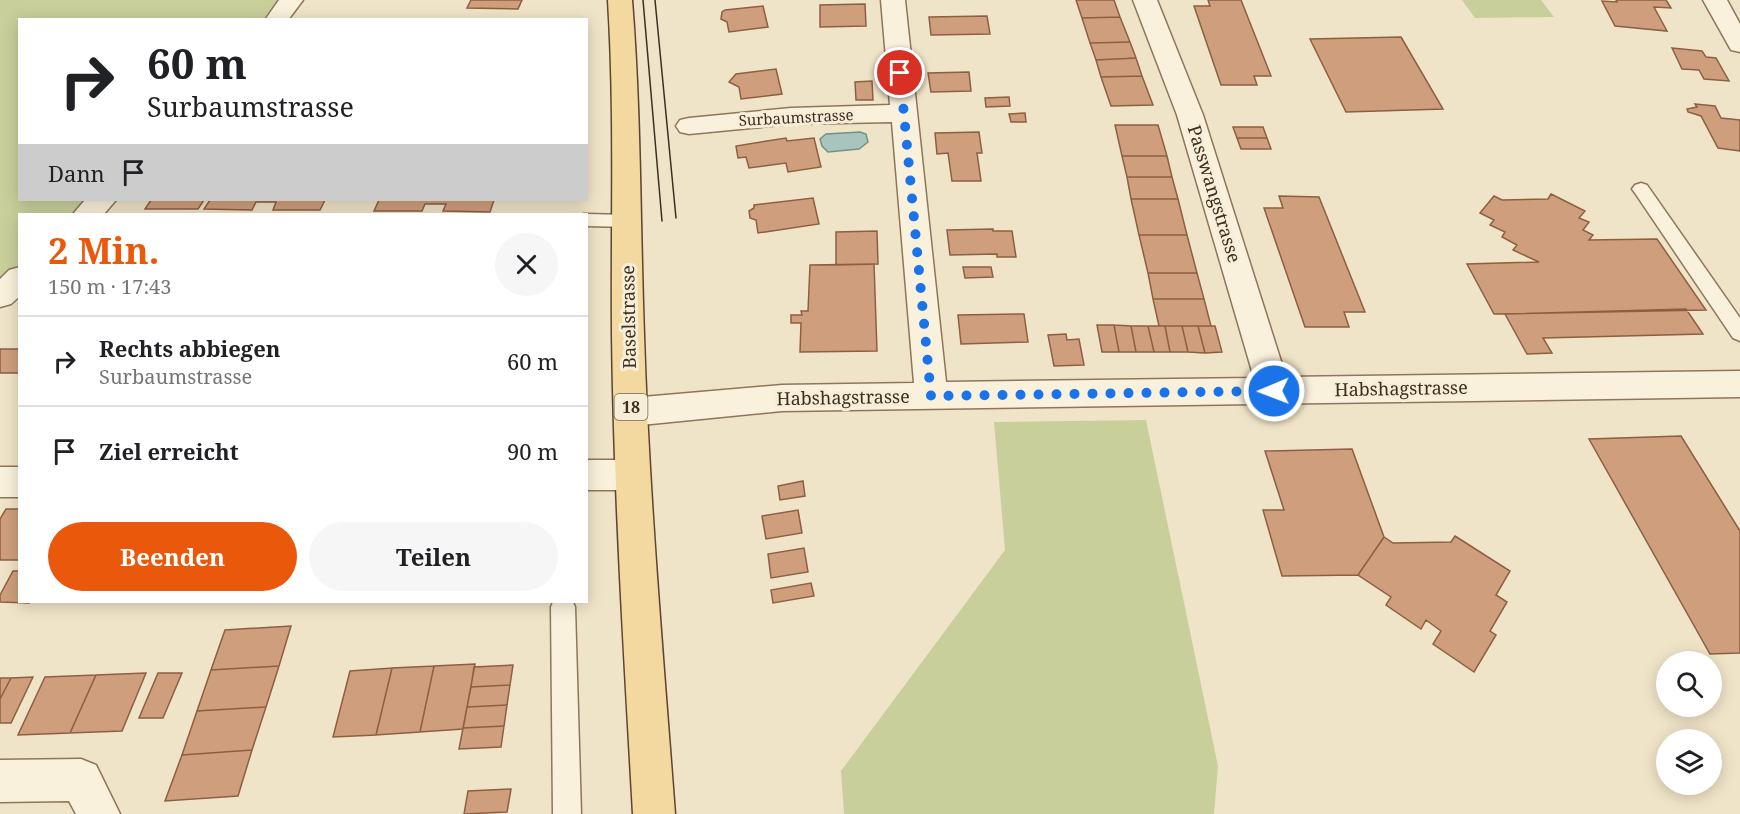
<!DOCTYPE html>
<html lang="de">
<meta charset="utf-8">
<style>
body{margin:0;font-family:"Noto Serif",serif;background:#f6f6f6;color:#202124;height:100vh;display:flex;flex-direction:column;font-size:22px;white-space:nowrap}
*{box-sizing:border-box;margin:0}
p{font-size:20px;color:#757577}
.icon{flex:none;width:33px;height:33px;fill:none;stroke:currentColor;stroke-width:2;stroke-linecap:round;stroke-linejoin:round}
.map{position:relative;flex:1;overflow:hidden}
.sheet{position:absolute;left:18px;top:213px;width:570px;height:390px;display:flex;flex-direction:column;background:#fff;border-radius:0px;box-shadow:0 3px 15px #0003}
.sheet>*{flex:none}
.hud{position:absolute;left:18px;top:18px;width:570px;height:183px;border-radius:0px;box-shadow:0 3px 15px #0003;background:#fff;color:#202124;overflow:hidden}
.fabs{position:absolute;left:1656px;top:651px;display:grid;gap:12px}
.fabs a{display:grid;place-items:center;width:66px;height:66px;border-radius:50%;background:#fff;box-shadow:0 3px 15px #0003;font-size:30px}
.pin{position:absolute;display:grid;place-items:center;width:51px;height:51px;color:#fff;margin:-26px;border:3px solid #fff;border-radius:50%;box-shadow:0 2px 6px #0007}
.me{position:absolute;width:66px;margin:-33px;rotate:269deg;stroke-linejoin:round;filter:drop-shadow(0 0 4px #0008)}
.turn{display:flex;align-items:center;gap:21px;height:126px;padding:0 30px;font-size:27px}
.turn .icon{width:78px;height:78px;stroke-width:2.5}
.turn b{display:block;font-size:42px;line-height:51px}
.then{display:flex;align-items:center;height:57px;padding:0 30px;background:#0003;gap:12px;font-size:22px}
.round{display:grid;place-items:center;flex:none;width:63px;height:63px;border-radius:32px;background:#f6f6f6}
.overview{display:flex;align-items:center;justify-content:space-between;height:102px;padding:0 30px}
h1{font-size:36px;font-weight:700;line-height:45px;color:#ea580c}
.cta{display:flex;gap:12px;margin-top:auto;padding:12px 30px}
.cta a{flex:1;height:69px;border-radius:36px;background:#ea580c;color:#fff;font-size:24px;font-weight:700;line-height:69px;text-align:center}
.cta a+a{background:#f6f6f6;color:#202124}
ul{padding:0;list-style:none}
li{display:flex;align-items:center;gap:18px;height:90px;padding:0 30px;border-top:2px solid #e0e0e0}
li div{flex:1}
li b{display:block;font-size:22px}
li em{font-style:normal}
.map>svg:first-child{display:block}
.green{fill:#c9cf9b}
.water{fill:#a9c4bc;stroke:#6f938a;stroke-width:1.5}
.building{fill:#cf9f7d;stroke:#8d5f41;stroke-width:1.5}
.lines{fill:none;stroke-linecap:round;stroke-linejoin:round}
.lane-casing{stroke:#8d765c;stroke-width:3}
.street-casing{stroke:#8d765c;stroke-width:3}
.primary-casing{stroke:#5b4430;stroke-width:3}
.lane{fill:#faf1dc;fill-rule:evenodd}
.street{fill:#faf1dc;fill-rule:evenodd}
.primary{fill:#f3d9a0;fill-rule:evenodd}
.tram{stroke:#3d2e20;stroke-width:1.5}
.route{stroke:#1a73e8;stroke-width:10;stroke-dasharray:0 18}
.labels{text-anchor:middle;stroke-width:6;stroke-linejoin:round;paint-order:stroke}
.far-street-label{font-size:15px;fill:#3d2e20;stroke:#f7eed8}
.shield{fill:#f7eed8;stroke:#756857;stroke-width:1.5}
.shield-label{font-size:16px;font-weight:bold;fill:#3d2e20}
.street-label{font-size:18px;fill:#3d2e20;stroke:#f7eed8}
</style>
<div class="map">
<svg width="1740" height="814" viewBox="0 0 1740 814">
<rect width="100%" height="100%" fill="#f0e4c8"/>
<path class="green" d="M0 0H285L276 19 20 20V200H102L87 214H20L19 278 0 296Z
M1462 0H1541L1554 17 1475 18Z
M1146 420 1218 766 1214 814H844L841 771 1005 550 994 422Z"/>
<path class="water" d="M860 132 866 134 868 142 859 149 828 152 822 146 820 139 826 134Z"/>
<path class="building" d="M471 0H522L518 9 467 8Z
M1076 0H1114L1120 17 1082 18Z
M1208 0H1241L1271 76H1254L1257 85H1221L1194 6H1210Z
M1616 0H1666L1671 8 1654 7 1667 31 1615 26 1602 1 1617 2Z
M865 4 866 26 820 27V5Z
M763 6 768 27 729 32 727 22 721 19 722 12 725 10Z
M987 16 990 34 931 35 929 17Z
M1120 17 1130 42 1090 43 1082 18Z
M1401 37 1443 109 1346 112 1310 39Z
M1130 42 1136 58 1096 60 1090 43Z
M1672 48 1702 51 1706 57 1716 58 1729 81 1704 79 1699 70 1682 69Z
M1136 58 1142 76 1101 77 1096 60Z
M776 69 782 94 741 99 739 87 729 82 736 74Z
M969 72 971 91 931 92 928 73Z
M1142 76 1153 105 1111 106 1101 77Z
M872 81 873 100H856L855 82Z
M1009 97 1010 106 986 107 985 98Z
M1695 104 1715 106 1721 118 1740 120V151L1718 148 1701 116 1688 112 1687 109 1697 107Z
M1025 113 1026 122H1011L1009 114Z
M1115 125H1158L1167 156H1122Z
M1233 127H1263L1267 138H1237Z
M979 132 982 153H977L981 181H952L948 153 937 154 935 133Z
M786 138 787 141 814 138 821 167 788 172 786 163 749 168 746 157 738 158 736 146Z
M1237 138H1267L1271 149H1241Z
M1122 156H1167L1172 177H1127Z
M1127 177H1172L1178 199H1131Z
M1551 194 1585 211 1579 218 1589 222 1583 230 1593 235 1589 240 1657 239 1706 310 1494 314 1467 264 1539 262 1513 250 1517 245 1502 237 1505 232 1490 225 1494 220 1480 213 1494 196 1502 200 1548 199Z
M1279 196 1319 197 1365 312H1344L1349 327H1305L1264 208H1283Z
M813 198 819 224 758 233 756 220 750 218 749 211 754 208V205Z
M1131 199H1178L1187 235H1139Z
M151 200H204L198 209H145Z
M210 200H325L320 210H273L276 202H256L252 210 204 209Z
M379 200H494L490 212 443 211 446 204H425L422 211H374Z
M993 229V231H1012L1016 257H997V254L950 255 947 230Z
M877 231 878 264 836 265V232Z
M1139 235H1187L1197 273H1148Z
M874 264 877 351 800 352 801 323H791V315H802L801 311H808L810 265Z
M963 267H991L993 277 965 278Z
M1148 273H1197L1204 299H1153Z
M1153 299H1204L1211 326H1159Z
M1686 309 1703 334 1543 338 1552 353 1527 354 1505 314Z
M1024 314 1028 342 961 344 958 315Z
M1097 325H1114L1119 352H1102Z
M1114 325 1131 326 1136 352H1119Z
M1131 326H1148L1154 352H1136Z
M1148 326H1165L1170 352H1154Z
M1165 326H1182L1188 352H1170Z
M1182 326H1198L1205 353 1188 352Z
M1198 326H1215L1222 352 1205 353Z
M1066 334 1067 340 1079 339 1084 365 1054 366 1048 335Z
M0 349H20V373H0Z
M1681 436 1740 531V653L1710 654 1589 439Z
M1352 449 1384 537 1358 575 1282 576 1263 510H1284L1265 451Z
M803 481 805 496 780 500 778 486Z
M6 509H20V560H0V519Z
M798 510 802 533 766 539 762 516Z
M1455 536 1510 571 1496 595 1507 602 1490 631 1496 635 1474 672 1433 644 1441 631 1426 620 1421 629 1386 605 1391 597 1358 575 1384 537 1393 543 1451 542Z
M804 548 808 572 771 578 768 554Z
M13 571H20V602L30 603 0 602V595Z
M811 583 814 596 773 603 771 590Z
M291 626 279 666 211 670 225 630Z
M475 664 463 729 420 732 434 666Z
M513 665 510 685 471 687 474 667Z
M279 666 266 707 197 711 211 670Z
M434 666 420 732 376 735 392 668Z
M392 668 376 735 333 737 350 671Z
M146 673 122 731 70 733 96 675Z
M158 673H182L163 718H139Z
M96 675 70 733 18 735 45 677Z
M33 677 11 723H0V699L11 678Z
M0 678H11L0 699Z
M510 685 507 705 467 707 471 687Z
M507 705 504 726 463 728 467 707Z
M266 707 252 750 182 755 197 711Z
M504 726 501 747 459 749 463 728Z
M252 750 238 796 165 801 182 755Z
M511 789 507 812 464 814 468 791Z"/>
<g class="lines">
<g class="lane-casing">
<path id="lane" d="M1641 183 1647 185 1740 318V341L1733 338 1635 193 1632 189 1635 185Z
M583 214H586L628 215 634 216 637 221 634 226 628 227 586 226V214Z
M553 602H573L575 607 581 814H553L551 607Z"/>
</g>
<g class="street-casing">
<path id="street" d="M279 0H303L288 20H265Z
M881 0H905L946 382 1254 378 1177 115 1133 0H1157L1203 115 1286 377 1740 371V397L782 411 631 426 619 422 614 412 619 402 631 398 782 385 914 383 892 122 791 124 689 134 680 132 676 126 680 120 689 118 791 108 890 105Z
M1703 0H1727L1740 24V52L1731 50Z
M85 200H116L104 214H73Z
M20 267V296L11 304 0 307V279L9 270Z
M586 460H633L645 464 650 475 645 486 633 490H586Z
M0 467H20V497H0Z
M81 759 96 765 120 814H76L69 801 0 802V760Z"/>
</g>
<g class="primary-casing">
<path id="primary" d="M608 0H632C641 111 640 223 644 335 649 495 663 654 675 814H633C624 654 614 495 612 335 611 223 615 112 608 0Z"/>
</g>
<use href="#lane" class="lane"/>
<use href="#street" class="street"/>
<use href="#primary" class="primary"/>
<path class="tram" d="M643 0 662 221
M655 0 676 218"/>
</g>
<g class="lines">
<path class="route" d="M900 73 931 396 1274 391"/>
</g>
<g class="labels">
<g class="far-street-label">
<text transform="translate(796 118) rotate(-3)" y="5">Surbaumstrasse</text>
</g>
<rect class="shield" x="614.5" y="394" width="33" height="26" rx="4.5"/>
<g class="shield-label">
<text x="631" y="413">18</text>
</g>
<g class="street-label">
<text transform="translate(1214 194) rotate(73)" y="6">Passwangstrasse</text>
<text transform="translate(629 317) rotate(-91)" y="6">Baselstrasse</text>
<text transform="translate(1401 389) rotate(-1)" y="6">Habshagstrasse</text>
<text transform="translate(843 398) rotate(-1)" y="6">Habshagstrasse</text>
</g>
</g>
</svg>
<div class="fabs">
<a><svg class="icon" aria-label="search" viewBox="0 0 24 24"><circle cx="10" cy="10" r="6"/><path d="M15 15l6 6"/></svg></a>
<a><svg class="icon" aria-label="layers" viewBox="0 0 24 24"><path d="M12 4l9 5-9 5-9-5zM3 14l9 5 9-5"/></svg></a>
</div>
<div class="pin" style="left:900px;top:73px;background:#d93025"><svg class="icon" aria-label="arrive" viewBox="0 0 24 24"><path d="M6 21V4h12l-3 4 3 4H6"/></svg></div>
<svg class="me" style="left:1274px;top:391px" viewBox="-20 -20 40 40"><circle r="17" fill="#1a73e8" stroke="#fff" stroke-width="3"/><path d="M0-11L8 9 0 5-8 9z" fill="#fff"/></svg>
<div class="hud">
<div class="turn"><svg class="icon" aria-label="right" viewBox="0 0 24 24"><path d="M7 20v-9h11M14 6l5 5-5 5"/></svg><div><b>60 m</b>Surbaumstrasse</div></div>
<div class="then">Dann<svg class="icon" aria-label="arrive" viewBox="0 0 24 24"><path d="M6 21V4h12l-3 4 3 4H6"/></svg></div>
</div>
<section class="sheet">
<div class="overview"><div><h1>2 Min.</h1><p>150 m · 17:43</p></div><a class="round"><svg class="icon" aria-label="close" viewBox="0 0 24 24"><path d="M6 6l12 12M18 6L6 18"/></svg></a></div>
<ul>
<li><svg class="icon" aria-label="right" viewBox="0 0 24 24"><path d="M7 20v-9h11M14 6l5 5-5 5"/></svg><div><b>Rechts abbiegen</b><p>Surbaumstrasse</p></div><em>60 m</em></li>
<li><svg class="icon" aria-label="arrive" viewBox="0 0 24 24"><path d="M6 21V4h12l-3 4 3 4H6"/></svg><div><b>Ziel erreicht</b></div><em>90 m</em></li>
</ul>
<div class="cta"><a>Beenden</a><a>Teilen</a></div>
</section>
</div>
